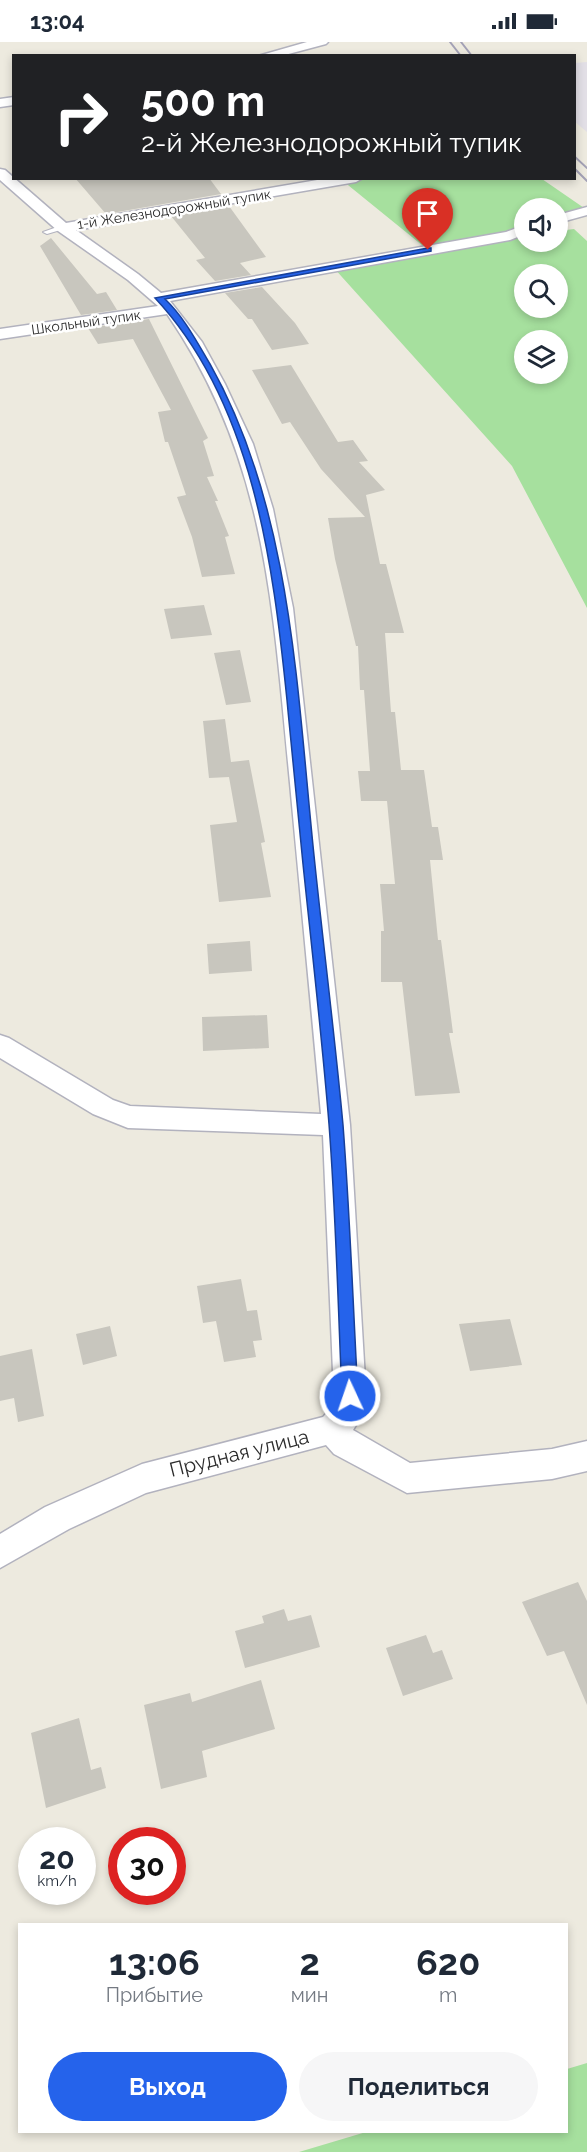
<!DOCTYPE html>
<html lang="ru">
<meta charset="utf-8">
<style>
body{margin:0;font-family:Raleway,sans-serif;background:#f6f6f7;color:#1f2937;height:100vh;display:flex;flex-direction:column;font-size:22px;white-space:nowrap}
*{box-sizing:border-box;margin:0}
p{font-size:20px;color:#747a83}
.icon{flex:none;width:33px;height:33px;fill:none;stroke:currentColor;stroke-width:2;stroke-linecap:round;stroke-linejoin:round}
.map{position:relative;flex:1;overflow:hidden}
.panel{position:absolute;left:18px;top:1881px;width:550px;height:210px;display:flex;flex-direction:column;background:#fff;border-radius:0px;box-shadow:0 3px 9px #0003}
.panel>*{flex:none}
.banner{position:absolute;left:12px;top:12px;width:564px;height:126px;border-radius:0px;box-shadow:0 3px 9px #0003;background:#202124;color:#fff;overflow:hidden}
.fabs{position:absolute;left:514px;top:156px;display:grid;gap:12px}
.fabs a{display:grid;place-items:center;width:54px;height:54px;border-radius:50%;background:#fff;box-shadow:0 3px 9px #0003;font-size:30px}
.speed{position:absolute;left:18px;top:1785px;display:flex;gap:12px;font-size:30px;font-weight:700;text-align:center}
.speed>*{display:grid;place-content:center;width:78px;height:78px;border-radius:50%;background:#fff;box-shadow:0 3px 9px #0003;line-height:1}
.speed small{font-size:15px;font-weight:400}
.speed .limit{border:9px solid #d22;background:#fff;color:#111}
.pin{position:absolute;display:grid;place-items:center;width:51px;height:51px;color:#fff;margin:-62px -26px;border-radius:50% 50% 50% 0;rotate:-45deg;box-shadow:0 0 6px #0007}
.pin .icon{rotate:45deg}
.me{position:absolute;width:66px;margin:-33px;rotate:357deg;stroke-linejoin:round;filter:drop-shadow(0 0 4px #0008)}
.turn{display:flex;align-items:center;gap:21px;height:126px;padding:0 30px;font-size:27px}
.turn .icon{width:78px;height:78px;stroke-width:2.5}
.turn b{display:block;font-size:42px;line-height:51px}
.eta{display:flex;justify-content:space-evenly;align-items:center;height:102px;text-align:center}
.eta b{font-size:36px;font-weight:700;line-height:42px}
.action{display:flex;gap:12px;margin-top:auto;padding:12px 30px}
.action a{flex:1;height:69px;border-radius:36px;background:#2563eb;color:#fff;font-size:24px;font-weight:700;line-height:69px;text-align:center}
.action a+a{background:#f6f6f7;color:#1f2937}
.status{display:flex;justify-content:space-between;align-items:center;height:42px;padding:0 30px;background:#fff;direction:ltr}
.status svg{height:16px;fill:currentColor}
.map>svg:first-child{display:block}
.industrial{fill:#e2dfe6}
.green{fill:#a6e09e;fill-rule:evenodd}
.building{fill:#c8c6be}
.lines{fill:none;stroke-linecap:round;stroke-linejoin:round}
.service-casing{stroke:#b2b2be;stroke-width:2}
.minor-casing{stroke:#b2b2be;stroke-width:3}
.service{fill:#fff;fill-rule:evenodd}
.minor{fill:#fff;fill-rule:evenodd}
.rail{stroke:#a3a1b5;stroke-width:2}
.route{fill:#2563eb;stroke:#184099;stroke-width:1.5}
.labels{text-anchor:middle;stroke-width:5;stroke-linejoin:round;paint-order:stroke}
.far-street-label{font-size:14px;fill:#2c2c2c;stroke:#fff}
.near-street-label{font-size:20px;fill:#2c2c2c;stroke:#fff}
</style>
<div class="status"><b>13:04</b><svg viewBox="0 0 49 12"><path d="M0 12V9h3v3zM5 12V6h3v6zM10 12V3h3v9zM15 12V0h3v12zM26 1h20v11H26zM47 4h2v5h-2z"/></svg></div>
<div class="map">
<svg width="587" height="2110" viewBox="0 0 587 2110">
<rect width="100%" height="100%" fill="#edeadf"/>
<path class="industrial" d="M587 20V90L574 79 575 21Z"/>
<path class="green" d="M356 136 542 137 587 168 558 177V166H525V187L513 193 525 192V200H558V189L574 187 587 199V566L512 424 333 225 428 208 343 139ZM525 232H558V266H525ZM525 298H558V332H525Z
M587 2021V2110H299L366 2090H567V2027Z"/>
<path class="building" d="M75 136H209L221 152 106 172Z
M229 164 266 215 240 221 251 233 215 239 196 218 205 216 171 174Z
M51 196 97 252 106 250 117 268 81 273 40 204Z
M262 245 295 281 309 302 272 308 252 277H248L225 251Z
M149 277 208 396 203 399 214 434 207 435 218 459H215L229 494 225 495 235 532 202 535 192 495 177 455 186 453 168 400H165L158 370 171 368 133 297 98 302 88 286Z
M291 323 338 400 353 398 368 419 359 420 385 448 366 453 380 522H386L404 591H385L391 670H395L401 728H424L432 785H438L443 818H430L438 898H441L453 991H449L460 1051 415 1054 402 940H381V889H384L380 842H395L387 759H361L358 729H370L364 648H360L358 604H356L335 517 328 476 365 475 321 427 290 380 282 382 252 328Z
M204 563 212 593 171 597 164 567Z
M240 608 251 660 226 663 214 611Z
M225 677 231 720 249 718 265 800 261 801 271 855 219 860 210 783 237 780 229 735 209 736 203 679Z
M250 899 252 929 209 932 207 902Z
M267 973 269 1006 203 1009 202 975Z
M241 1237 247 1269 257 1268 262 1298 253 1299 256 1315 224 1320 216 1279 203 1281 197 1244Z
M510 1277 522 1323 470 1329 459 1282Z
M110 1284 117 1314 83 1323 76 1292Z
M32 1307 44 1374 18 1380 14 1356 0 1359V1314Z
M578 1540 587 1559V1663L564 1609 547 1614 522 1560Z
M284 1567 288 1579 311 1573 320 1605 245 1626 235 1589 264 1581 262 1574Z
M426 1593 433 1611 442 1608 453 1637 403 1654 386 1606Z
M261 1638 275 1687 202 1709 207 1735 161 1747 144 1663 190 1651 192 1660Z
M79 1676 91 1728 101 1725 106 1746 46 1766 31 1691Z"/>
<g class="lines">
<g class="service-casing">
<path id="service" d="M60 184 67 186 47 192 43 190Z"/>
</g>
<g class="minor-casing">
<path id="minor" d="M307 0H328L326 2 281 14H258Z
M14 55V63L0 65V57Z
M0 127 5 128 66 181 329 136H363L356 140 76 188 138 232 161 251 506 190 525 183V192L510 198 170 259 202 300 225 342 253 402 273 467 293 566 350 1083 366 1354 363 1372 353 1388 410 1421 552 1407 587 1399V1429L552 1437 407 1451 334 1412 326 1403 146 1451 69 1487 0 1526V1492L45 1465 142 1422 323 1375 332 1365 334 1354 323 1093 128 1086 93 1072 0 1016V993L9 996 113 1058 130 1064 321 1072C311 961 300 851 290 741 273 571 268 418 167 272L0 297V287L158 264 128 238 58 189 0 138Z
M587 165V173L558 181V173Z"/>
</g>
<use href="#service" class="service"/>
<use href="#minor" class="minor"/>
<path class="rail" d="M450 0 461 14
M461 0 472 14
M574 114 587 126
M574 126 587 139"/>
</g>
<path class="route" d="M428 206H431V209L165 257C184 275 197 300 210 322 294 471 297 656 315 823 324 909 335 996 343 1083 350 1173 353 1264 358 1354L356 1359 350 1361 345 1359 342 1354C338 1264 336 1173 329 1082 322 995 312 909 303 822 298 768 292 713 287 658 273 521 253 361 155 256Z"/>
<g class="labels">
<g class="far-street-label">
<text transform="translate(174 167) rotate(-9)" y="5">1-й Железнодорожный тупик</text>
<text transform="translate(86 280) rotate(-8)" y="5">Школьный тупик</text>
</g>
<g class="near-street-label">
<text transform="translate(239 1411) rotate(-14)" y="7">Прудная улица</text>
</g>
</g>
</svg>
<div class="fabs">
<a><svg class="icon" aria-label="sound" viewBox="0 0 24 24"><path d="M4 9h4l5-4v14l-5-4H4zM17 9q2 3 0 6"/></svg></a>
<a><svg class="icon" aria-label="search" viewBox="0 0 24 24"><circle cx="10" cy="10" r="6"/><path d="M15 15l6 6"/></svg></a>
<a><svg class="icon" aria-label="layers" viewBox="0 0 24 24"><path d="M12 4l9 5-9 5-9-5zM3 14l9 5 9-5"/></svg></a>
</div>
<div class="speed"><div>20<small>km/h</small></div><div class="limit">30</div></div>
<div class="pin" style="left:428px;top:208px;background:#d93025"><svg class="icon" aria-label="arrive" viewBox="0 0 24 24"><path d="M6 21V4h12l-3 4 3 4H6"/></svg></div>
<svg class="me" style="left:350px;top:1354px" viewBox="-20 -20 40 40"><circle r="17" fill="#2563eb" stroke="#fff" stroke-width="3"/><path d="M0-11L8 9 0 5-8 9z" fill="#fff"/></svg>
<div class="banner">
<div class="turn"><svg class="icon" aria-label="right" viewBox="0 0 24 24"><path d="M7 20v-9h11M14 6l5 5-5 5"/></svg><div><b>500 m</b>2-й Железнодорожный тупик</div></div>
</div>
<section class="panel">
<div class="eta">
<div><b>13:06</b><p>Прибытие</p></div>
<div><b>2</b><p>мин</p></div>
<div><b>620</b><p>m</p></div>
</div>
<div class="action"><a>Выход</a><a>Поделиться</a></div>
</section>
</div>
